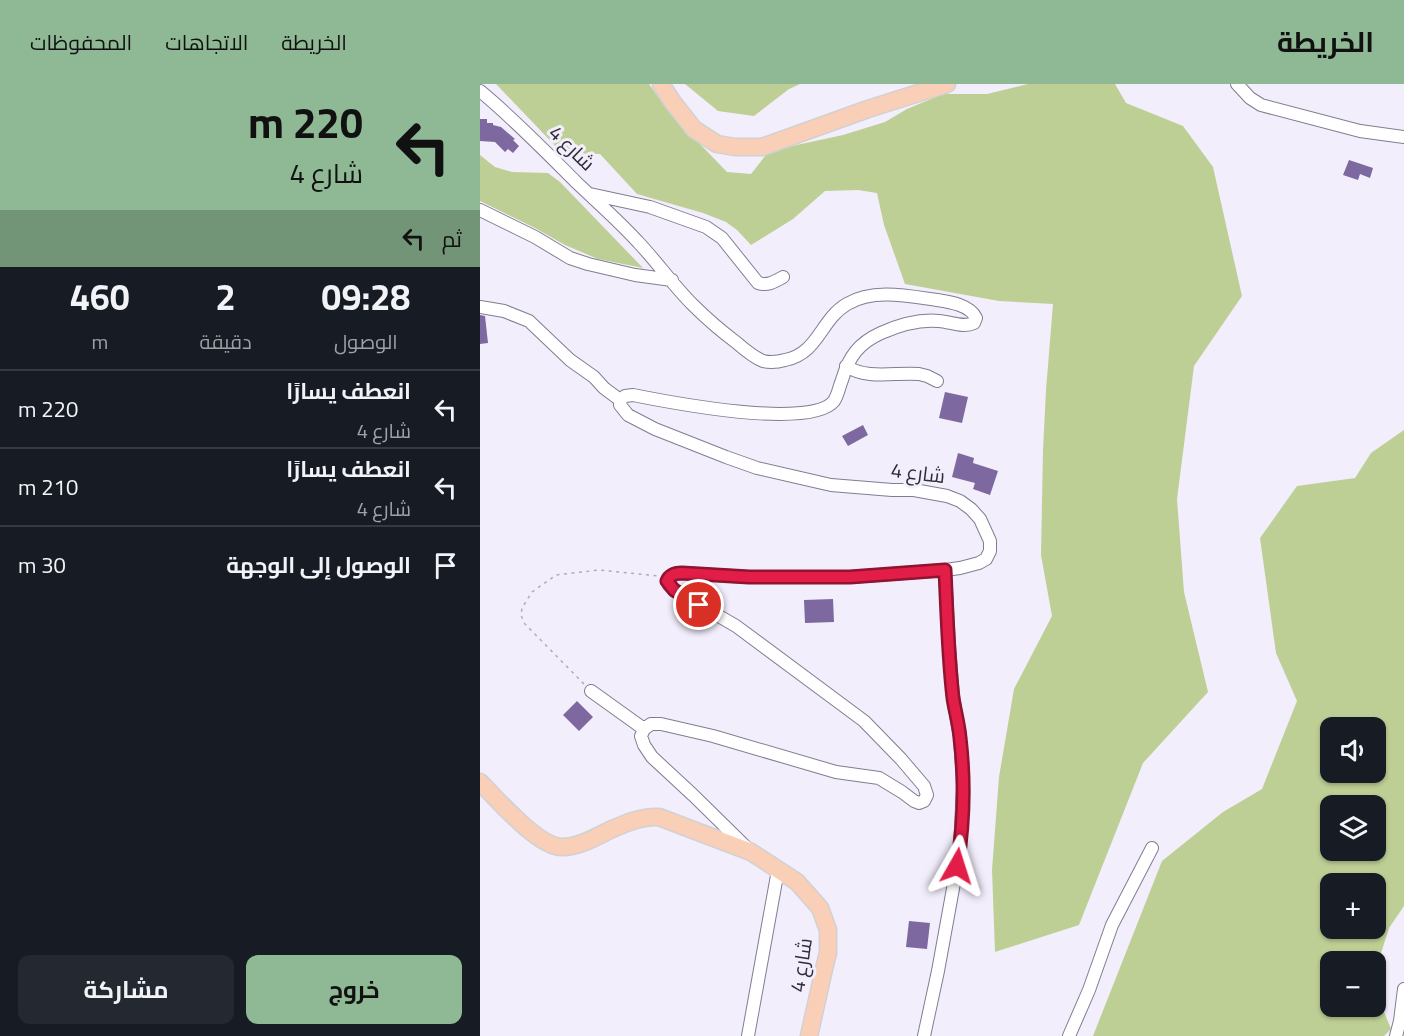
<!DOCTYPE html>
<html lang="ar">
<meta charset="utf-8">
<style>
body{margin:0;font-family:Georgia,Cairo,serif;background:#242831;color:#f1f3f6;direction:rtl;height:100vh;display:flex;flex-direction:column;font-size:22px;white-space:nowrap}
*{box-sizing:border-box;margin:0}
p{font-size:20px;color:#9ea1a6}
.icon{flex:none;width:33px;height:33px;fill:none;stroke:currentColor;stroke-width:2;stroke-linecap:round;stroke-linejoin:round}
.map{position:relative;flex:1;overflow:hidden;direction:ltr}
.side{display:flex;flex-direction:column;background:#171b24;width:480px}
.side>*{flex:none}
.hud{background:#8fb995;color:#111;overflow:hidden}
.controls{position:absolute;left:840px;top:633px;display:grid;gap:12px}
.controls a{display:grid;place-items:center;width:66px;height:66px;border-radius:12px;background:#171b24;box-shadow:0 2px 4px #0004;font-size:30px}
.pin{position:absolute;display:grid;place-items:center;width:51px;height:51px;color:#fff;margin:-26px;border:3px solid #fff;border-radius:50%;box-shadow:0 2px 6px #0007}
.me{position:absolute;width:66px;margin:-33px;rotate:6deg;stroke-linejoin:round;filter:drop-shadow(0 0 4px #0008)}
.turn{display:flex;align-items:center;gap:21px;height:126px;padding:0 18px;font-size:27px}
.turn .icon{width:78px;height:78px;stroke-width:2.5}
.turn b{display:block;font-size:42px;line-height:51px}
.then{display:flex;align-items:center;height:57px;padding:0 18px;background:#0003;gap:12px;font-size:22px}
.eta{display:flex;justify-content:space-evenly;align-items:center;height:102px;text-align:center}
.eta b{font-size:36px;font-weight:700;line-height:42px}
.action{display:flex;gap:12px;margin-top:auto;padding:12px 18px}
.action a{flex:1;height:69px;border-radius:12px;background:#8fb995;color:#111;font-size:24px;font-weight:700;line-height:69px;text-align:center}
.action a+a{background:#242831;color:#f1f3f6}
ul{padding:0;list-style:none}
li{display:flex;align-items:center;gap:18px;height:78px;padding:0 18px;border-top:2px solid #363941}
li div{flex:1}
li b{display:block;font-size:22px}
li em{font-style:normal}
header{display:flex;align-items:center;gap:36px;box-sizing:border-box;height:84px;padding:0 30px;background:#8fb995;color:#111}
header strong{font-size:28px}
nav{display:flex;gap:33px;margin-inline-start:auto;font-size:21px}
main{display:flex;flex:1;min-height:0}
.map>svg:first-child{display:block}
.green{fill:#becf95;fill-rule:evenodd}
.building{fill:#7d689f}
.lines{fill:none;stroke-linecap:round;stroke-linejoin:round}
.minor-casing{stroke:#837c90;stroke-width:14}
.major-casing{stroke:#d1d1d3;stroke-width:19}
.path{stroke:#afabb7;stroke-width:1.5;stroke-dasharray:3 4.5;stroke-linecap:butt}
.minor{stroke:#fff;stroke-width:12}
.major{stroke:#f9cfb7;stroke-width:16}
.route-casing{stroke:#92132f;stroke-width:15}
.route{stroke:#e11d48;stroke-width:10}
.labels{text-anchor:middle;stroke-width:6;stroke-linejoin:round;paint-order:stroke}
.street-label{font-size:20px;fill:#302d36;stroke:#f2eefc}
</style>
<header>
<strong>الخريطة</strong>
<nav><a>الخريطة</a><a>الاتجاهات</a><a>المحفوظات</a></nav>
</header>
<main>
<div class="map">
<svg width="924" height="952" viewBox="0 0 924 952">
<rect width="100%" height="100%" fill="#f2eefc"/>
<path class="green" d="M16 0H169L189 28 247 88 271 90 289 67 363 51 405 38 427 25 463 10H507L548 0H635L646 19 703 42 733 83 762 212 714 282 697 415 704 508 728 608 663 679 599 841 515 868 512 786 519 693 534 605 572 532 561 471 563 366 566 306 573 220 519 217 425 200 404 141 397 109 378 106 345 107 313 135 271 161 257 146 246 138 223 129 157 110 120 70 82 69Z
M205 0H320L309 5 274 32 238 27Z
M0 71 15 83 32 88 68 89 80 98 163 184 118 175 85 161 55 144 0 117Z
M924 346V822L909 844 897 882 896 892V878H850V922H896V908L911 945 904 952H613L682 777 743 728 782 705 817 617 796 569 780 454 817 402 875 394 891 369ZM850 644H896V688H850ZM850 722H896V766H850ZM850 800H896V844H850Z"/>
<path class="building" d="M0 35H7V39H13V41L21 43 35 55 33 56 39 62 33 69 28 65 25 68 15 58 0 57Z
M869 76 893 84 890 94 880 90 878 96 863 91Z
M0 231 5 232 8 259 0 260Z
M465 308 488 313 482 339 459 334Z
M383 341 388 351 368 362 362 352Z
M478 369 494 374 493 379 518 387 510 411 493 405 495 399 472 393Z
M353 515 354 538 325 539 324 516Z
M97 617 113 633 99 647 83 631Z
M429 837 450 839 447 865 426 863Z"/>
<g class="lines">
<g class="minor-casing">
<path id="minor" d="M757 0 770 14 781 21 880 47 924 53
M0 7C34 35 65 67 96 98 117 118 139 137 158 158 177 178 193 201 212 220 226 234 241 247 257 259 265 266 273 273 283 277 291 279 298 278 305 276 339 269 340 236 367 220 393 204 429 212 457 216 470 218 490 221 496 234L494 239C483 244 471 238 459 237 439 235 419 241 401 249 379 259 369 272 362 296 359 303 358 311 354 317 331 346 188 318 153 311L145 312 140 316V321L148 331 175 345 246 373 277 384 351 401 412 406H434L467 412 480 417 491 425 500 435 510 457V467L506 475 499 479 480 484 465 486 371 493H269L202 489C196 489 190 490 187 497L189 501 194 506 256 542 384 637 421 675 444 702 447 711 444 717 439 719 434 717 422 708 399 694 356 688 233 652 181 640H171L164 645 161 652 164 661 172 673 213 711 268 765
M110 110 170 123 226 143 242 154 278 199C288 202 294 198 303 193
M0 126 55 153 90 174 108 180 155 191 192 196
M0 223 24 227 49 237 90 276 114 293 124 304 140 316
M366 282C387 296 416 288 439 290L447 292 457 297
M111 607 164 645
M268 952 298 786
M444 952 458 887 480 766 483 701 480 653 473 613 469 562 465 486
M589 952 609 906 632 841 672 764
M916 952 920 937 924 905"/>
</g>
<g class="major-casing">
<path id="major" d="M181 0 192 17 214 45 237 60 255 63H282L388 25 467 0
M0 698C17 715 58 763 82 763 99 763 116 753 130 746 146 739 162 732 179 733L271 768 317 798 340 824 348 846V869L344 885 329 952"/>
</g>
<path class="path" d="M104 600 44 539 41 531 42 524 52 508 76 491 119 486 179 492"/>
<use href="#minor" class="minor"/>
<use href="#major" class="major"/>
</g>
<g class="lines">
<g class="route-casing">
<path id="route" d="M219 521 194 506 187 497C190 490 196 489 202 489L269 493H370L465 486C467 528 468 571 473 614 475 627 479 641 480 654 485 696 484 740 477 782"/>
</g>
<use href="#route" class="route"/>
</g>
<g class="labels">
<g class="street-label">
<text transform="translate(92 64) rotate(44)" y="7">شارع 4</text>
<text transform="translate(438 389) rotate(7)" y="7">شارع 4</text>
<text transform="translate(321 881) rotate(-81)" y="7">شارع 4</text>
</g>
</g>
</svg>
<div class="controls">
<a><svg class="icon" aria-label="sound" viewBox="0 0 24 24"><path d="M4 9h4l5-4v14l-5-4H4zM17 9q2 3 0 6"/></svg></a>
<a><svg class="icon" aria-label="layers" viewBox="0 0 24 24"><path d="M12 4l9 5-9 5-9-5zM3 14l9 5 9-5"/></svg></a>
<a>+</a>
<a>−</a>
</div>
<div class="pin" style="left:219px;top:521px;background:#d93025"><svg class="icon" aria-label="arrive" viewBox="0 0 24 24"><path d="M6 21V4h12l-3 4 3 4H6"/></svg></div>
<svg class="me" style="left:477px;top:782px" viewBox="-20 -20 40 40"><path d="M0-17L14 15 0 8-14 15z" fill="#e11d48" stroke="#fff" stroke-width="4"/></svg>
</div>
<section class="side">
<div class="hud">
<div class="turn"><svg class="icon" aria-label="left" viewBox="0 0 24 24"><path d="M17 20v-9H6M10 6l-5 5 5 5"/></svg><div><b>220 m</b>شارع 4</div></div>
<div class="then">ثم<svg class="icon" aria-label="left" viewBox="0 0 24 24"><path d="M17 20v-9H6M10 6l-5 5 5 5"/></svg></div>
</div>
<div class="eta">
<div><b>09:28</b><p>الوصول</p></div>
<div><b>2</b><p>دقيقة</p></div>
<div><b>460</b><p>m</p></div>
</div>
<ul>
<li><svg class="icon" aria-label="left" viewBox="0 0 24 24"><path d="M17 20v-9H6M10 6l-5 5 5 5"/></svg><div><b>انعطف يسارًا</b><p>شارع 4</p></div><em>220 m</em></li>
<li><svg class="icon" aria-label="left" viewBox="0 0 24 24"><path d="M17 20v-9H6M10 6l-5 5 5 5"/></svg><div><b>انعطف يسارًا</b><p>شارع 4</p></div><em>210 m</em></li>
<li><svg class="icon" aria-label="arrive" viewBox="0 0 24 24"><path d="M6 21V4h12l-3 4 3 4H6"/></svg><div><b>الوصول إلى الوجهة</b></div><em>30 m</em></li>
</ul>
<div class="action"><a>خروج</a><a>مشاركة</a></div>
</section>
</main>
